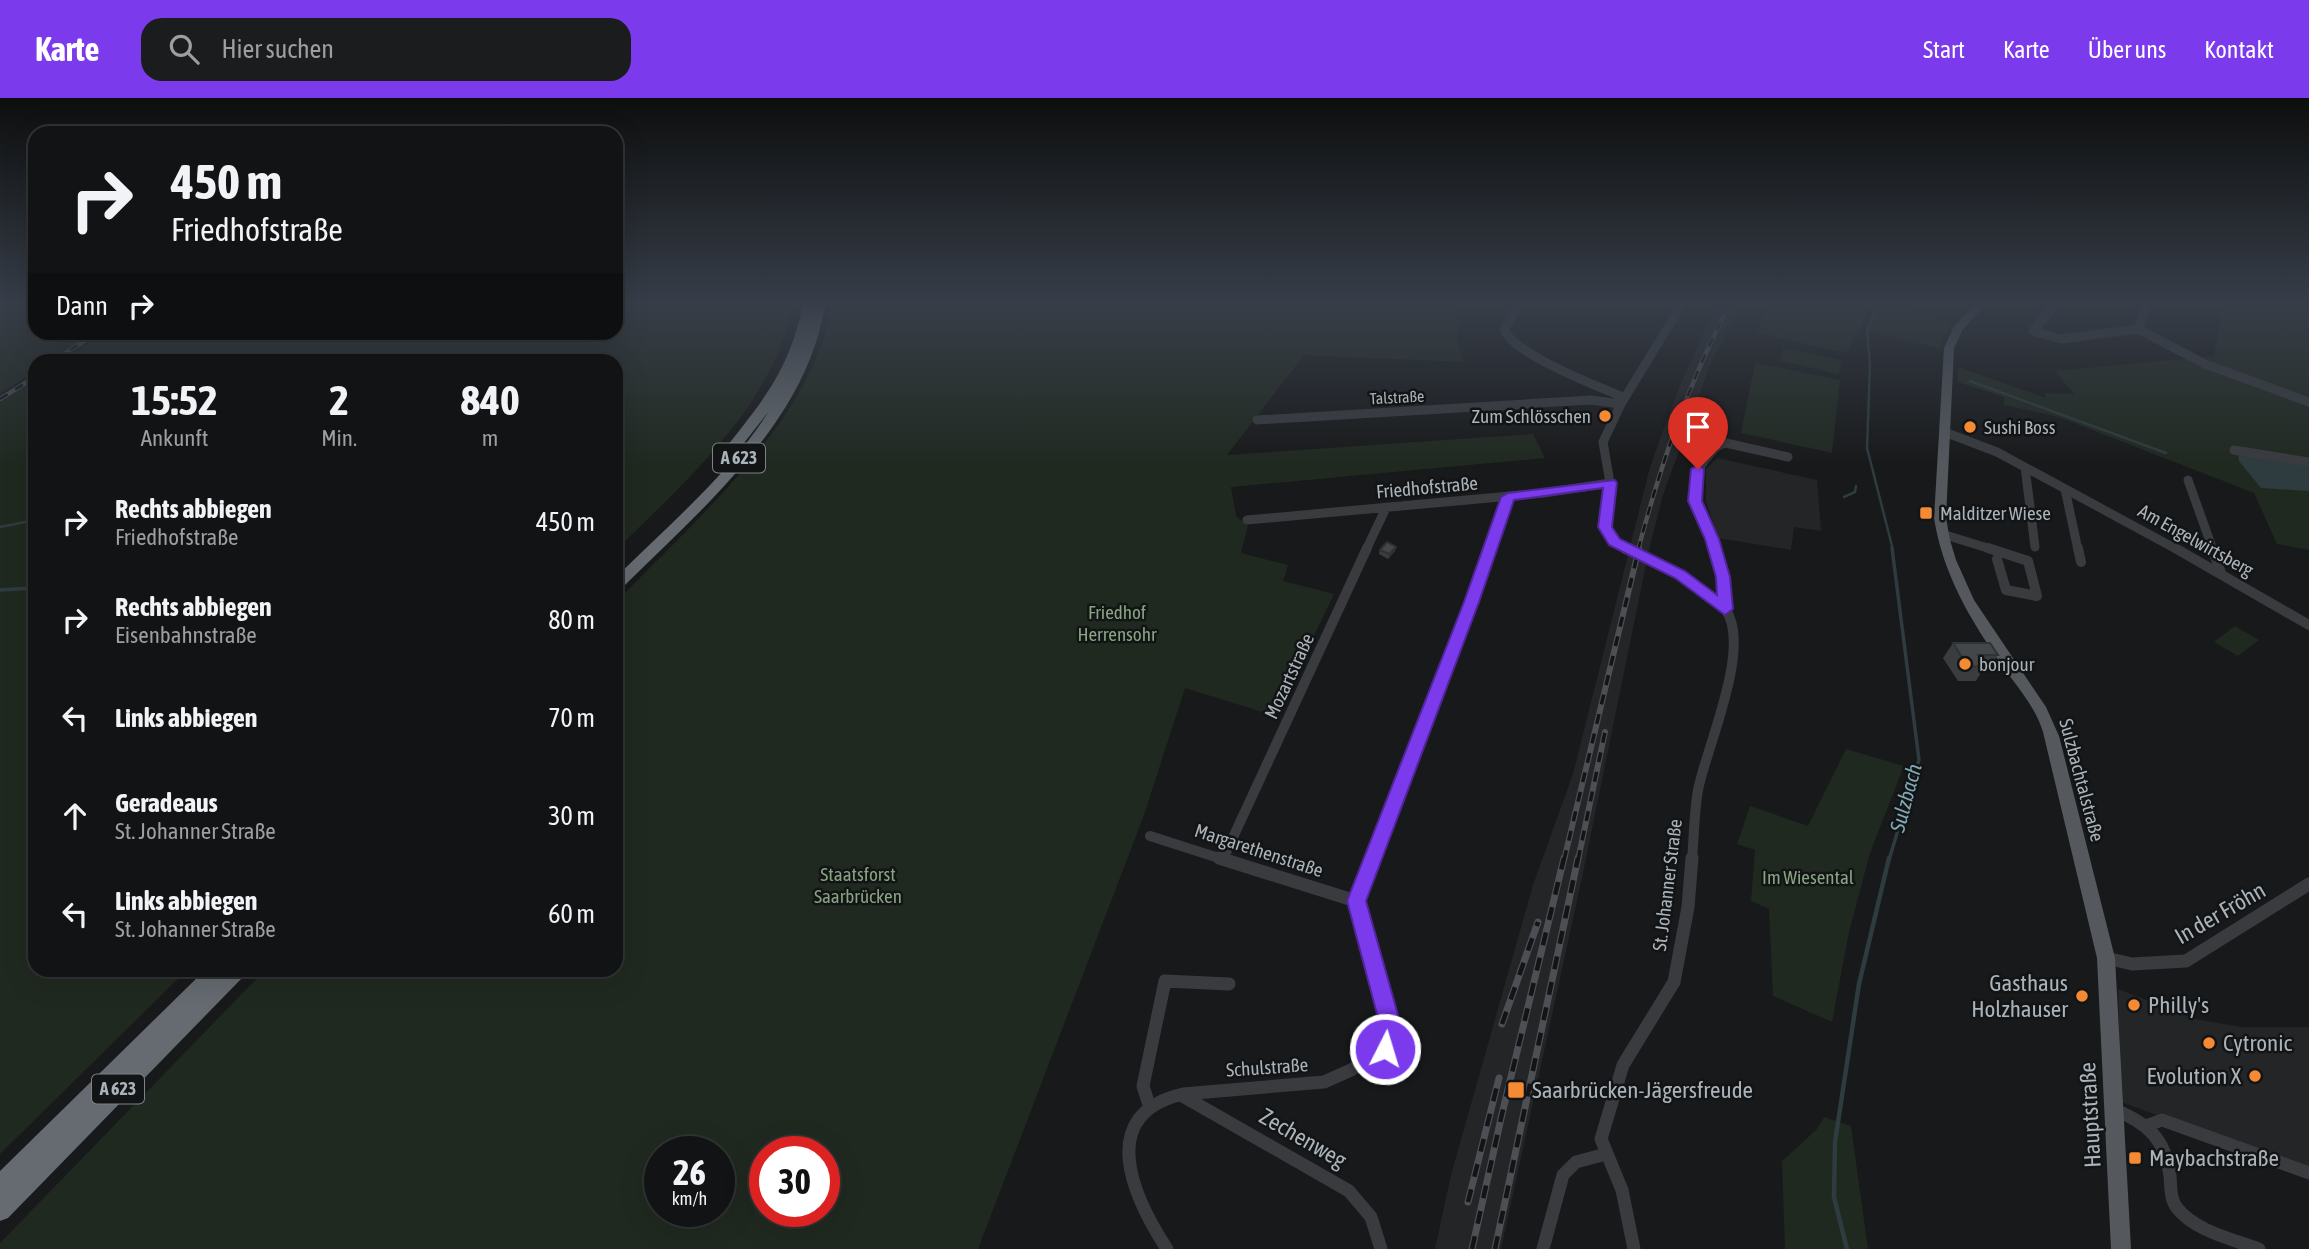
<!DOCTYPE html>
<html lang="de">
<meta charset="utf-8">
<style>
body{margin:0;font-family:"Asap Condensed",sans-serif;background:#1b1c1d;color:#f1f3f6;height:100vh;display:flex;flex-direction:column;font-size:26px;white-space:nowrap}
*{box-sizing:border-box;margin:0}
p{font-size:23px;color:#9c9ea0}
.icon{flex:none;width:38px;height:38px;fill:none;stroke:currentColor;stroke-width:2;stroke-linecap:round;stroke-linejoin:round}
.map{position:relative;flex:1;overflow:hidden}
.side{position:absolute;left:28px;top:256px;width:595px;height:623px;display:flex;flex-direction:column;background:#121314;border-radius:21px;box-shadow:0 7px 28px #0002,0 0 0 2px #313234}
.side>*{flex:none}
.guide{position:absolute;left:28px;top:28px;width:595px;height:214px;border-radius:21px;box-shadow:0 7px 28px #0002,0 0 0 2px #313234;background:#121314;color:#f1f3f6;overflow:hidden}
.speed{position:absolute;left:644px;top:1038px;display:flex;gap:14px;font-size:35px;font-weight:700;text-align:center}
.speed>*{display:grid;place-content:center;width:91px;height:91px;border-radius:50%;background:#121314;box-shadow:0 7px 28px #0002,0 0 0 2px #313234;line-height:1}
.speed small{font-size:18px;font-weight:400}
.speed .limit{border:10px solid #d22;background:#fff;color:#111}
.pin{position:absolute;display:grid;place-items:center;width:60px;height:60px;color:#fff;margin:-72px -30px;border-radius:50% 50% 50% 0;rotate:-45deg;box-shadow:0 0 7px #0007}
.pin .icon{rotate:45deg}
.me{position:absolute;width:77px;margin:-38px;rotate:5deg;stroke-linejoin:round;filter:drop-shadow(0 0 5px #0008)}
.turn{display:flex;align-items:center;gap:24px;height:147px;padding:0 28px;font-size:32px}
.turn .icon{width:91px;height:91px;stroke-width:2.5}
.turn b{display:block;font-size:49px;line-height:60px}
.then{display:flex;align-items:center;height:66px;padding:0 28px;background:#0003;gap:14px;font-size:26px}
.eta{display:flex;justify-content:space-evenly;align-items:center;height:119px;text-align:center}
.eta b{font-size:42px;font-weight:700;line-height:49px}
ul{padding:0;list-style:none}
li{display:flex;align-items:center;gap:21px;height:98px;padding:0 28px}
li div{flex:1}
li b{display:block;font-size:26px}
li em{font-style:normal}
header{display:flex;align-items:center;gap:42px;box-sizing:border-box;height:98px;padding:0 35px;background:#7c3aed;color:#fff}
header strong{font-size:33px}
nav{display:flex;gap:38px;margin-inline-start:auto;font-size:24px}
.search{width:490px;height:63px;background:#1b1c1d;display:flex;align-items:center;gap:18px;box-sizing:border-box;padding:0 24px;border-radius:21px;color:#9c9ea0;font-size:26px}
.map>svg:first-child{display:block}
.built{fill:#242527}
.green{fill:#202920;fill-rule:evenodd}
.water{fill:#2e3b3f}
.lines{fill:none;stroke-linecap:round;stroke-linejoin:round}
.stream-far2{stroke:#2e3b3f;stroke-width:2.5}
.stream-far1{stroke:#2e3b3f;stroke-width:3.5}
.stream{stroke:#2e3b3f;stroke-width:4.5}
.minor-far2{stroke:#393b3f;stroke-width:9}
.minor-far1{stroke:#393b3f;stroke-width:10}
.minor{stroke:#393b3f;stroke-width:13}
.major{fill:#55595e;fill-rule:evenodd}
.highway{fill:#656b70;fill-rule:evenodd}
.rail-far2-casing{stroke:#4c5054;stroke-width:4.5}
.rail-far1-casing{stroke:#4c5054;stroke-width:6}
.rail-casing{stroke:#4c5054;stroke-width:7}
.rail-far2{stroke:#131415;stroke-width:2.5;stroke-dasharray:9;stroke-linecap:butt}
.rail-far1{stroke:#131415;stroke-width:3.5;stroke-dasharray:10;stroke-linecap:butt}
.rail{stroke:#131415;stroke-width:4.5;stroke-dasharray:13;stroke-linecap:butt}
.minor-bridge-far1{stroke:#393b3f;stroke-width:9}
.minor-bridge{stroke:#393b3f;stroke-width:10}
.wall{fill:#3a3d40}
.shaded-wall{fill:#303234}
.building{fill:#44474a;stroke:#303234;stroke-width:2}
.route{fill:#7c3aed;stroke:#51269a;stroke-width:2}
.poi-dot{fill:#f58a35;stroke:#131415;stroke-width:2.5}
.labels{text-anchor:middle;stroke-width:5;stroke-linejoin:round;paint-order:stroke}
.far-street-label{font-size:16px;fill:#aab3ba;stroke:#131415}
.shield{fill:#131415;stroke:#7d8388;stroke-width:2}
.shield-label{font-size:18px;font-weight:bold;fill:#aab3ba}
.poi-label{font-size:19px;fill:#aab3ba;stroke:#131415;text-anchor:start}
.street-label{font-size:19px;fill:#aab3ba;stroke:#131415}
.park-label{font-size:19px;fill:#87a581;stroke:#131415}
.water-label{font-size:21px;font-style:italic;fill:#81a8b5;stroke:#131415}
.near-street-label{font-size:23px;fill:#aab3ba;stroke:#131415}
.near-poi-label{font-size:23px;fill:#aab3ba;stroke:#131415;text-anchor:start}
</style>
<header>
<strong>Karte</strong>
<div class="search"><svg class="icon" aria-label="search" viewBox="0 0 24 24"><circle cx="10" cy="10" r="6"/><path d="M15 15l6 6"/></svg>Hier suchen</div>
<nav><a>Start</a><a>Karte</a><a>Über uns</a><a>Kontakt</a></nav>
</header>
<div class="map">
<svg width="2309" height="1151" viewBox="0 0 2309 1151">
<rect width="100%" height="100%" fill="#18191a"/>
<path class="built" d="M1719 206H1742L1710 267 1663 397 1649 452 1583 775 1501 1151H1435L1451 1077 1533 787 1573 676 1650 369 1678 292 1707 226Z
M1717 360 1817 382 1821 433 1794 429 1791 452 1718 440 1706 403V371Z
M2118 891 2195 921 2241 929H2309V1072L2121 1004Z"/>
<path class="green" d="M0 206H35V234L95 235 51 262H35V273L0 296Z
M616 206H792C777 304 684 385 616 452V262H64L105 235 616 234Z
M831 206H1394L1457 212V243L1464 264 1304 257 1227 357 1533 336 1545 360 1231 389 1236 418 1248 428 1241 455 1288 467 1283 483 1334 496 1275 618 1185 590 1144 717 978 1151H0V1145L265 872H616V504C691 426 818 317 831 206ZM660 1054H719V1113H660ZM765 1054H824V1113H765Z
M1770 206H1868L1862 227 1846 255 1757 235 1762 218Z
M1879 206H1907L1905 212 1952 226 1944 238 1941 251 1867 233Z
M2223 206H2309V452L2277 446 2254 395 2059 319 2004 307V299L1958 284V269L2046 300 2045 295 2074 296 2055 273 2214 258Z
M1783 250 1841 262 1839 276 1781 263Z
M1755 265 1840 282 1832 355 1741 335Z
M35 282V872H187L0 1056V304Z
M2235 528 2259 542 2238 558 2214 544Z
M1846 651 1904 668 1870 755 1849 834 1832 924 1773 898 1769 811 1751 803 1755 752 1737 746 1750 708 1808 728Z
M1824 1019 1851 1028 1868 1151H1785L1782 1063 1816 1032Z"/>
<path class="water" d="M2238 356 2309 368V393L2261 390 2239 363Z"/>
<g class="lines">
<path class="stream-far2" d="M1878 206 1867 232 1870 266 1867 350 1893 452
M1970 283 2166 355
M1844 399 1855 394 1856 388
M0 429 35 422"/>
<path class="stream-far1" d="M0 492 35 490
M1889 762 1919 662 1892 450"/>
<path class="stream" d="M1847 1151 1834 1099 1835 1044 1859 886 1889 760"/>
<path class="minor-far2" d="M1519 206 1504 232C1517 258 1596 287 1625 300
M2056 206 2033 233 2061 241 2138 231 2205 266 2309 304
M2138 231 2147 206
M1257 322 1591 302 1621 306
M1947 335 1997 354 2178 452
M2234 352 2309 364
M2025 369 2035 449
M2188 382 2213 452
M2065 391 2078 452
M1247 422 1544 395 1610 385
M1942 436 1994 452
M1625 451 1608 437 1605 429 1610 385 1603 344 1621 306 1682 206
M1366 452 1386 410
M1489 452 1508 399
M1715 452C1707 422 1682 391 1705 362 1712 354 1715 347 1726 345L1788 359"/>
<path class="minor-far1" d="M1715 450 1723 479 1725 511
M1988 450 2028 463 2037 498 2006 492 1997 461
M2078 450 2081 464
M2175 450 2309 527
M2212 450 2221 475
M1653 464C1672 473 1712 494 1725 511 1753 548 1706 650 1698 692 1694 715 1694 739 1692 762
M1150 738 1225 762
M1223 761 1367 450
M1372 762 1490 450"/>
<path class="minor" d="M1219 760 1356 803
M2106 860 2132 866 2186 863 2309 786
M1181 997 1349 1093 1371 1119 1381 1151
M1150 1010 1143 988 1165 883 1229 886
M2115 1012C2148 1025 2166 1042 2170 1078 2171 1089 2170 1101 2177 1110 2195 1133 2232 1141 2259 1151
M2148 1027 2162 1022 2309 1075
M1167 1151C1133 1099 1095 1016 1183 996L1324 984 1351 972 1385 951 1391 931 1356 803 1373 760
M1543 1151 1563 1077 1576 1064 1606 1056
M1634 1151 1622 1092 1601 1041 1623 967 1674 884 1688 809 1692 760"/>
<path class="major" d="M1976 206H1987L1963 231 1954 250 1946 420 1950 442 1956 462 1974 502 2046 609 2059 638 2115 860 2131 1151H2111L2097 860 2043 634C2036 610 2018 590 2004 570 1971 523 1943 477 1934 420L1944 250 1954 228Z"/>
<path class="highway" d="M803 206H826C822 220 820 234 815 247 783 344 691 421 621 491L616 493V479C669 427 729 376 769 313L729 364H719L717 361C760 305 788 278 803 206Z
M205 872H247L244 878 8 1120 0 1123V1073Z"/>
<g class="rail-far2-casing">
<path id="rail-far2" d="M55 262 98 234
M0 301 35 279
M1638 452C1661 366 1688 285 1730 206"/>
</g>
<g class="rail-far1-casing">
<path id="rail-far1" d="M1564 762 1639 450
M1578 762 1605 634"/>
</g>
<g class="rail-casing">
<path id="rail" d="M1502 926 1538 824
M1468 1104 1499 980
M1472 1151 1502 1016 1564 760
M1495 1151 1578 760"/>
</g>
<use href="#rail-far2" class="rail-far2"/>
<use href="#rail-far1" class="rail-far1"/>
<use href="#rail" class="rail"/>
<path class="minor-bridge-far1" d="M1625 451 1628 452"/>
<path class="minor-bridge" d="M1625 451 1653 464"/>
</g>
<path class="wall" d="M1396 449 1395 453 1388 461 1379 456 1380 452Z
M1953 545 1998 557 1988 571H1983L1976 583H1958L1943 560Z"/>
<path class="shaded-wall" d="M1396 449 1395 453 1388 461 1389 456Z"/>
<path class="building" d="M1387 444 1396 449 1389 456 1380 452Z
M1953 545H1990L1998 557H1978L1985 568 1968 569Z"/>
<linearGradient id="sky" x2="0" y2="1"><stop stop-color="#0d0e0e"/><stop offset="0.56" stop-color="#373e49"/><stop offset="1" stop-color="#373e49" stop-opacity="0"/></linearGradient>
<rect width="2309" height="367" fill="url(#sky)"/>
<path class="route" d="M1698 367 1704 371 1702 403 1719 441 1730 479 1733 511 1725 517 1675 480 1609 447 1598 429 1603 390 1514 402 1479 504 1366 803 1402 931 1393 957 1385 960 1378 957 1375 951 1381 931 1347 803 1464 504 1501 399 1508 395 1615 382 1617 385 1612 429 1620 441 1685 473 1717 497 1716 479 1705 441 1688 403 1691 371Z"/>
<g class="poi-dot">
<circle cx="1605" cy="318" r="7"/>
<circle cx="1970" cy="329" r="7"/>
<rect x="1919" y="408" width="14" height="14" rx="3.5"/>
<circle cx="1965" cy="566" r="7"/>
<circle cx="2082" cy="898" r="7"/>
<circle cx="2134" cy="907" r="7"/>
<circle cx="2209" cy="945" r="7"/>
<circle cx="2255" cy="978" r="7"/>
<rect x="1507" y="983" width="18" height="18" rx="3.5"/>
<rect x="2128" y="1053" width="14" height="14" rx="3.5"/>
</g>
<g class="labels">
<g class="far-street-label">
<text transform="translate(1397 299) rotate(-3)" y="6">Talstraße</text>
</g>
<g class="shield">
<rect x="713" y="345.5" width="52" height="29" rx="5"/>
<rect x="92" y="976.5" width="52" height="29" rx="5"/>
</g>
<g class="shield-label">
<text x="739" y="366">A 623</text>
<text x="118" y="997">A 623</text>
</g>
<g class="poi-label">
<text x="1591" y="325" text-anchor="end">Zum Schlösschen</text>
<text x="1984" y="336">Sushi Boss</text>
<text x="1940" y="422">Malditzer Wiese</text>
<text x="1979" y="573">bonjour</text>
</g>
<g class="street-label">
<text transform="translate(1427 389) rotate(-5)" y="7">Friedhofstraße</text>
<text transform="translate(2196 442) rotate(29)" y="7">Am Engelwirtsberg</text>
<text transform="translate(1289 578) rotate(-65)" y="7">Mozartstraße</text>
<text transform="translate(2082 682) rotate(75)" y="7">Sulzbachtalstraße</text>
<text transform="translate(1259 752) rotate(18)" y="7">Margarethenstraße</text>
<text transform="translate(1667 787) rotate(-83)" y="7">St. Johanner Straße</text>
<text transform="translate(1267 969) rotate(-4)" y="7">Schulstraße</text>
</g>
<g class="park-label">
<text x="1117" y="521">Friedhof<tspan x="1117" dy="22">Herrensohr</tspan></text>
<text x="858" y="783">Staatsforst<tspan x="858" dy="22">Saarbrücken</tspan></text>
<text x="1808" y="786">Im Wiesental</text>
</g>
<g class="water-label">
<text transform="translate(1906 700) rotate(-75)" y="7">Sulzbach</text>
</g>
<g class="near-street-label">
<text transform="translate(2220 815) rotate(-30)" y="8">In der Fröhn</text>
<text transform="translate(2090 1017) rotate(-93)" y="8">Hauptstraße</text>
<text transform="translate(1303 1040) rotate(30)" y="8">Zechenweg</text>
</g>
<g class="near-poi-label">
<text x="2068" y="893" text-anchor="end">Gasthaus<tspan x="2068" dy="26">Holzhauser</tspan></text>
<text x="2148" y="915">Philly's</text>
<text x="2223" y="953">Cytronic</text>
<text x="2241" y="986" text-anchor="end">Evolution X</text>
<text x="1532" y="1000">Saarbrücken-Jägersfreude</text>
<text x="2149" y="1068">Maybachstraße</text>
</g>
</g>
</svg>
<div class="speed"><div>26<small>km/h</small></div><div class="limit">30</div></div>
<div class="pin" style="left:1698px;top:371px;background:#d93025"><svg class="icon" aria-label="arrive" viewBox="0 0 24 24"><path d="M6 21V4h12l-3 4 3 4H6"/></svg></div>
<svg class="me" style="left:1385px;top:951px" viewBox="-20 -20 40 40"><circle r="17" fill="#7c3aed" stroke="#fff" stroke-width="3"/><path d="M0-11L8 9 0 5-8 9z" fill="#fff"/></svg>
<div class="guide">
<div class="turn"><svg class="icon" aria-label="right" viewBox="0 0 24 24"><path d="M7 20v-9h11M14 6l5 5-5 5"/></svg><div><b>450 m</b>Friedhofstraße</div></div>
<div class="then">Dann<svg class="icon" aria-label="right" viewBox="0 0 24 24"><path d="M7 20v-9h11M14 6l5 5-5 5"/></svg></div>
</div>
<section class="side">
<div class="eta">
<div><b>15:52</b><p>Ankunft</p></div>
<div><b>2</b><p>Min.</p></div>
<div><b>840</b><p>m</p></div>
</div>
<ul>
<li><svg class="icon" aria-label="right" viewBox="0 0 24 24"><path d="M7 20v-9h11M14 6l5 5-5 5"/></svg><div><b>Rechts abbiegen</b><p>Friedhofstraße</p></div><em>450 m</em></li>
<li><svg class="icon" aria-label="right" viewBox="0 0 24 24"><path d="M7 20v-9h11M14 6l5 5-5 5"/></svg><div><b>Rechts abbiegen</b><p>Eisenbahnstraße</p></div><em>80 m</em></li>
<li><svg class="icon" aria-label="left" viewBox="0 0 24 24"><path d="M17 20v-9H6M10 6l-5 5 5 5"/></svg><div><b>Links abbiegen</b></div><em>70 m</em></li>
<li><svg class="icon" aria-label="ahead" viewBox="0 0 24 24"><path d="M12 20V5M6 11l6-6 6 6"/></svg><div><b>Geradeaus</b><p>St. Johanner Straße</p></div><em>30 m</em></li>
<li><svg class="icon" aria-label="left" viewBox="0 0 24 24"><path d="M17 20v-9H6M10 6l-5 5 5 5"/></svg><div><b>Links abbiegen</b><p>St. Johanner Straße</p></div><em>60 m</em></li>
</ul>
</section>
</div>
